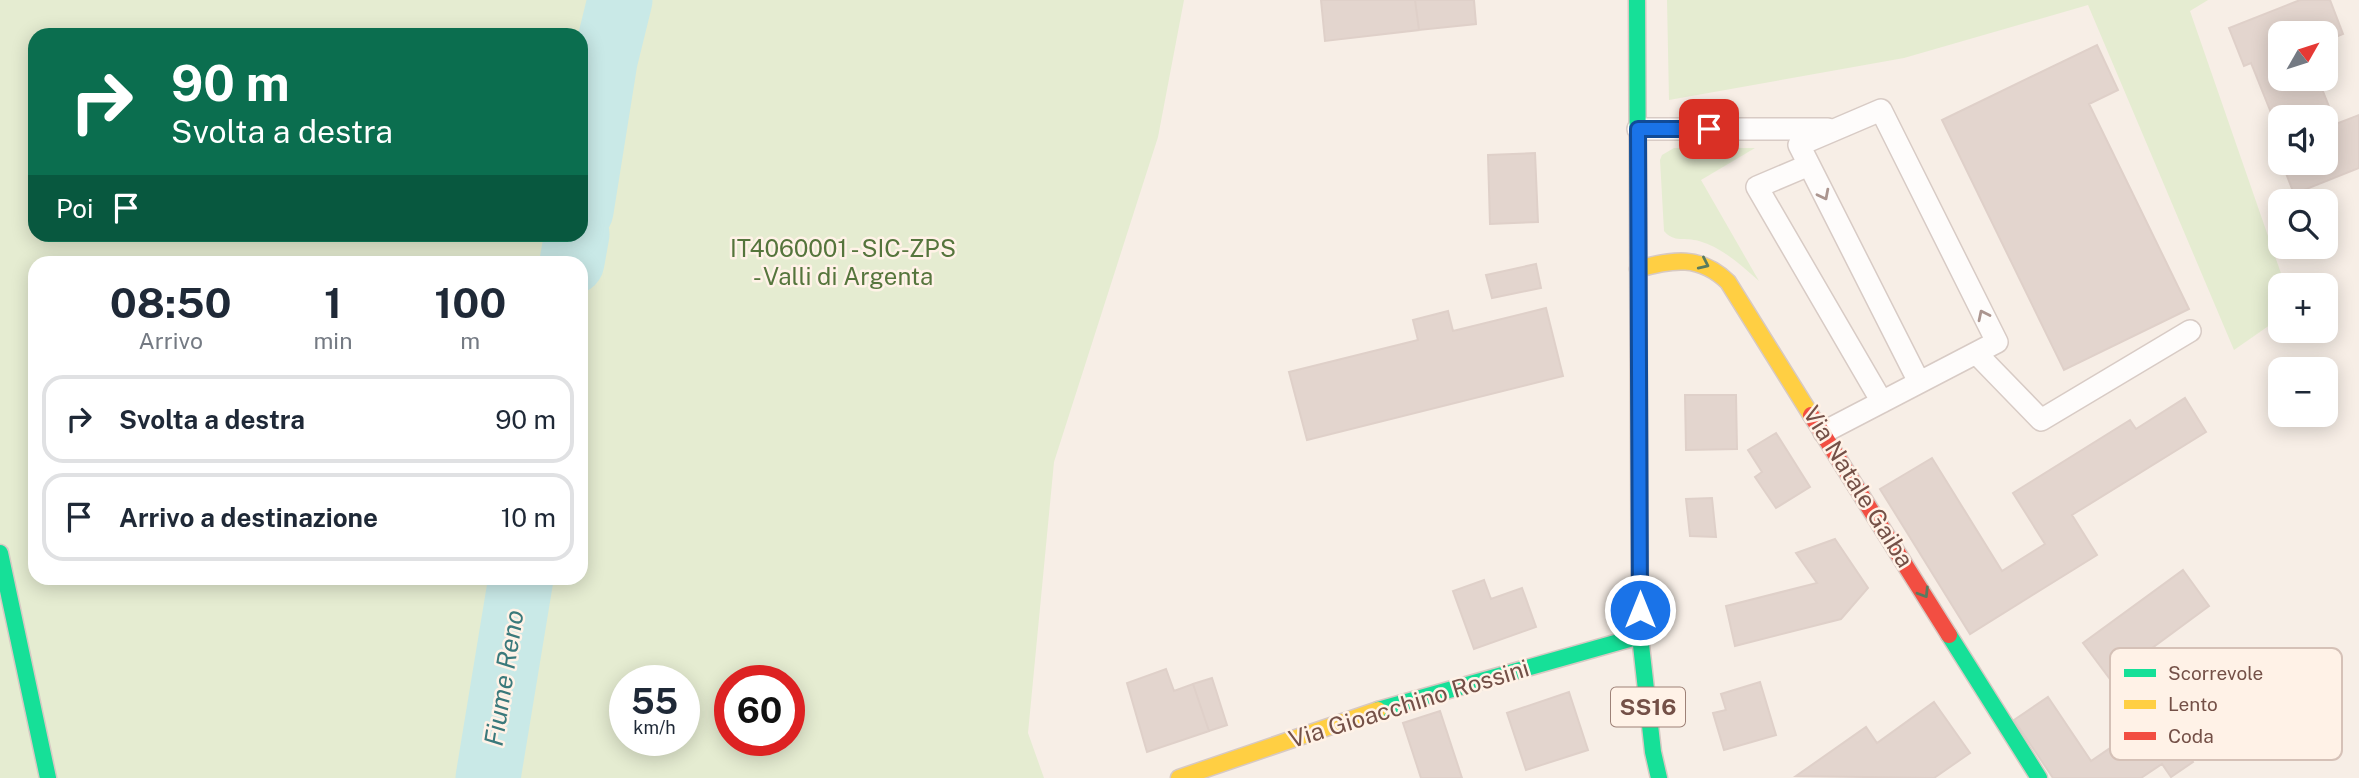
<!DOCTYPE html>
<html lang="it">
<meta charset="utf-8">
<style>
body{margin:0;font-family:"Public Sans",sans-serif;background:#f2f2f3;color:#1f2937;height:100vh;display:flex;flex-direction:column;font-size:26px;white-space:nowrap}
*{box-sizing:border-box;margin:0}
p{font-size:23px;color:#747a83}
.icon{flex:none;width:38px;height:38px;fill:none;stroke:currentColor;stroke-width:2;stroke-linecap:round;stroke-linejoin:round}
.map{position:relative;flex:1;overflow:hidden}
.drawer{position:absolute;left:28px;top:256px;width:560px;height:329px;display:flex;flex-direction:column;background:#fff;border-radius:21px;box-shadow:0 4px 18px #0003}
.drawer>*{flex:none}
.hud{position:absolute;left:28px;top:28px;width:560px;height:214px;border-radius:21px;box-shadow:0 4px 18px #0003;background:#0b6e4f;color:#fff;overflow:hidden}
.needle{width:46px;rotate:51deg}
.buttons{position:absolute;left:2268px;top:21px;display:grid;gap:14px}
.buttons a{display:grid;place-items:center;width:70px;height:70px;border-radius:14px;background:#fff;box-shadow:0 4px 18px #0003;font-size:35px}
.speed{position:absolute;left:609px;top:665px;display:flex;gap:14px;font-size:35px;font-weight:700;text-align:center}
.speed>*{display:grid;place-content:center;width:91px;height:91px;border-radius:50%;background:#fff;box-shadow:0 4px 18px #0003;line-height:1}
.speed small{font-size:18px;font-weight:400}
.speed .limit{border:10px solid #d22;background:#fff;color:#111}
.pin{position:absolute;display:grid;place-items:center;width:60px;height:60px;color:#fff;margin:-30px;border-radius:14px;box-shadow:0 4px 10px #0006}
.me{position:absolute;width:77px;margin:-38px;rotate:0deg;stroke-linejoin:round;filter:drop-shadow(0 0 5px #0008)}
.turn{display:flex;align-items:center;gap:24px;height:147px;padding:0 28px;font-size:32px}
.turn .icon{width:91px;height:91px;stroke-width:2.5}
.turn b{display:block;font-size:49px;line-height:60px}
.then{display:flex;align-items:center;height:66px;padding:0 28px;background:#0003;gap:14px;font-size:26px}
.eta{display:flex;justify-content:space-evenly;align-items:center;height:119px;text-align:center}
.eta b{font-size:42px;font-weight:700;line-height:49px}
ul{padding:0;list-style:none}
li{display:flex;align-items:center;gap:21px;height:88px;margin:0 14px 10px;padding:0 14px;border:4px solid #e0e1e3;border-radius:21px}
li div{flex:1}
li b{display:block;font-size:26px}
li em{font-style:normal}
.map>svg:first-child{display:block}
.green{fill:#e5ecd1;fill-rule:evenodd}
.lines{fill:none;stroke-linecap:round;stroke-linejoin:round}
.river{stroke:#c9e9e7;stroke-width:65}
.building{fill:#e3d5ce;stroke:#dfd0c9;stroke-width:2}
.lane-casing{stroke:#d8cbc5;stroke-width:24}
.fast-casing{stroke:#d7c9c3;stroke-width:19}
.slow-casing{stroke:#d7c9c3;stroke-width:19}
.jam-casing{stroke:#d7c9c3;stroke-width:19}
.lane{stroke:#fefcfb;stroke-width:21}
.fast{stroke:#16e098;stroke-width:16}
.slow{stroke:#ffcf43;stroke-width:16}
.jam{stroke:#f24e42;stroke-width:16}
.oneway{stroke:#ab958f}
.oneway2{stroke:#587b5f}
.route-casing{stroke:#114b97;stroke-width:18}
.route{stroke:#1a73e8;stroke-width:12}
.labels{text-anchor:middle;stroke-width:5;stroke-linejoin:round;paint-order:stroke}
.shield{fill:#fff2e7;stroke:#9e8177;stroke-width:2}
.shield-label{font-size:23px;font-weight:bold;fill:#745047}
.park-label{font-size:24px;fill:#55753c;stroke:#fff2e7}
.street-label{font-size:24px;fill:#745047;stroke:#fff2e7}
.water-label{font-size:26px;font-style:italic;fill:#3a797b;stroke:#fff2e7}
.key{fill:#fff2e7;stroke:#d5c1b7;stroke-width:2}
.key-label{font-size:19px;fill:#745047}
</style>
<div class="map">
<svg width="2359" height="778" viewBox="0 0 2359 778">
<rect width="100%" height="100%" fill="#f7eee6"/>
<path class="green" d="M0 0H1184L1158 137 1054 462 1028 733 1044 778H0ZM35 35H581V234H35ZM35 262H581V578H35ZM625 681H684V740H625ZM730 681H789V740H730Z
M1667 0H2208L2190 11 2285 285H2280V318L2234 350 2088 5 1904 58 1669 100Z
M1674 148H1755L1701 180 1759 281C1741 265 1723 248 1699 241 1685 237 1674 243 1664 231L1660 160 1662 155Z"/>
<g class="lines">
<path class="river" d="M581 211 605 61 620 0
M572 262 577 234
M488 778 521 578"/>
</g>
<path class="building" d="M1321 0H1415L1419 30 1325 41Z
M1415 0H1474L1476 24 1419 30Z
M2300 0H2330L2343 34 2326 41V33H2280V79H2318L2336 124 2359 115V168L2294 194 2282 163H2326V117H2280V135L2251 63 2244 66 2229 28Z
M2097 45 2118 90 2089 104 2189 309 2064 370 1942 120Z
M1535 153 1538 222 1490 224 1488 155Z
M1536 264 1541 288 1492 298 1486 275Z
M1546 308 1563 376 1307 440 1289 372 1418 340 1413 320 1448 311 1453 331Z
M1685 395H1736L1737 449 1686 450Z
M2185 398 2206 432 2072 515 2097 555 1970 634 1880 489 1932 458 2002 571 2045 544 2013 493 2130 420 2136 429Z
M1776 433 1810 487 1776 508 1755 477 1762 472 1748 450Z
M1712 498 1716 537 1690 536 1686 499Z
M1835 539 1868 588 1841 619 1735 646 1726 606 1817 583 1796 553Z
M2183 570 2209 606 2110 679 2083 643Z
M1484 580 1491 599 1522 588 1536 627 1474 649 1453 591Z
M1166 669 1174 691 1193 684 1209 731 1147 752 1127 683Z
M1212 678 1227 725 1209 731 1193 684Z
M1760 682 1776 735 1724 750 1713 713 1726 710 1721 694Z
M1569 692 1588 750 1526 770 1507 713Z
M2048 697 2091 761 2160 714 2193 762 2171 777 2162 764 2141 778H2053L2014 720Z
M1934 702 1970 753 1934 778 1796 776 1866 727 1877 743Z
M1440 711 1462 778H1421L1403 723Z"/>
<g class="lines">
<g class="lane-casing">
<path id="lane" d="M1638 129H1828
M1809 165 1757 187 1882 402
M1976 353 2041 420 2190 331
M1824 432 1997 342 1881 110 1799 145 1919 382"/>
</g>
<g class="fast-casing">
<path id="fast" d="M1637 0 1640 636 1653 752 1659 778
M0 553 48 778
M1949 635 2039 778
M1378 710 1640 636"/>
</g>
<g class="slow-casing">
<path id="slow" d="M1638 269C1673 259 1700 255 1728 282L1811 415
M1179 778 1378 710"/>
</g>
<g class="jam-casing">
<path id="jam" d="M1811 415 1949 635"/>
</g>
<use href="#lane" class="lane"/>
<use href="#fast" class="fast"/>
<use href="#slow" class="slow"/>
<use href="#jam" class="jam"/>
</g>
<defs><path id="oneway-chevron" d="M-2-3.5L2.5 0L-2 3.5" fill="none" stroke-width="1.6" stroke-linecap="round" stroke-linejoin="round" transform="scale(1.75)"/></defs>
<g class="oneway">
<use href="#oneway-chevron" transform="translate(1824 195) rotate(63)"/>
<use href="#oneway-chevron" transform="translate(1983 315) rotate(-116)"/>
</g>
<g class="oneway2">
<use href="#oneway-chevron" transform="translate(1704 264) rotate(25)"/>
<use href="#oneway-chevron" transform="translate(1924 593) rotate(58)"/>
</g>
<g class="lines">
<g class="route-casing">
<path id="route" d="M1640 610 1638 129H1709"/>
</g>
<use href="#route" class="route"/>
</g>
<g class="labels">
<rect class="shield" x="1611" y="687.5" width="74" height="39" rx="5"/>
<g class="shield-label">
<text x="1648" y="715">SS16</text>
</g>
<g class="park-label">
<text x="843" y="257">IT4060001 - SIC-ZPS<tspan x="843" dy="28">- Valli di Argenta</tspan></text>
</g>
<g class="street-label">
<text transform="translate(1858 487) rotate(58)" y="8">Via Natale Gaiba</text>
<text transform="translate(1409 704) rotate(-17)" y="8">Via Gioacchino Rossini</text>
</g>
<g class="water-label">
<text transform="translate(504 678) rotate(-81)" y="9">Fiume Reno</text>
</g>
</g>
<rect x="2110" y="648" width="232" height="112" rx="10" class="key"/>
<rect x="2124" y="669" width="32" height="8" fill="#16e098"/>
<rect x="2124" y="700" width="32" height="9" fill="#ffcf43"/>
<rect x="2124" y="732" width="32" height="8" fill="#f24e42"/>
<g class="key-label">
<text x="2168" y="680">Scorrevole</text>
<text x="2168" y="711">Lento</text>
<text x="2168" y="743">Coda</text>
</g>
</svg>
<div class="buttons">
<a><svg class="needle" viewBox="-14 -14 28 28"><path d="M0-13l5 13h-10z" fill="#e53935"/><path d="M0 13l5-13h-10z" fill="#747a83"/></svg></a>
<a><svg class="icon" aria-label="sound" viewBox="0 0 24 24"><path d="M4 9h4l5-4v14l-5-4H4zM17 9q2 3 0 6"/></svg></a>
<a><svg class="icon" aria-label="search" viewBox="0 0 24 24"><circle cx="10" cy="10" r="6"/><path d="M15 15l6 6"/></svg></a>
<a>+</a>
<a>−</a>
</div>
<div class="speed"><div>55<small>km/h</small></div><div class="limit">60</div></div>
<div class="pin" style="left:1709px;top:129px;background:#d93025"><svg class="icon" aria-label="arrive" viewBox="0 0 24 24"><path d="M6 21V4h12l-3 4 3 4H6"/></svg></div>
<svg class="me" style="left:1640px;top:610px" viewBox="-20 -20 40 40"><circle r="17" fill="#1a73e8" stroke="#fff" stroke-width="3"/><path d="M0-11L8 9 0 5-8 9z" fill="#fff"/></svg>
<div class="hud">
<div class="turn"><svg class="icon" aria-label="right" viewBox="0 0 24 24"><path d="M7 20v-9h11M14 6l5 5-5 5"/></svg><div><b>90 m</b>Svolta a destra</div></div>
<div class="then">Poi<svg class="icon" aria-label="arrive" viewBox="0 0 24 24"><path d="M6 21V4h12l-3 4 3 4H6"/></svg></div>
</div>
<section class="drawer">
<div class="eta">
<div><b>08:50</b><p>Arrivo</p></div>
<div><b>1</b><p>min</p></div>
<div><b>100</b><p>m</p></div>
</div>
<ul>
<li><svg class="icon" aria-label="right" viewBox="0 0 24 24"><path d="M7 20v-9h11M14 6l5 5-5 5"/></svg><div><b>Svolta a destra</b></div><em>90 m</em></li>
<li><svg class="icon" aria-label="arrive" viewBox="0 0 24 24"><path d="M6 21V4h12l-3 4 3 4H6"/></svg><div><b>Arrivo a destinazione</b></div><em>10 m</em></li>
</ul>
</section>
</div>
